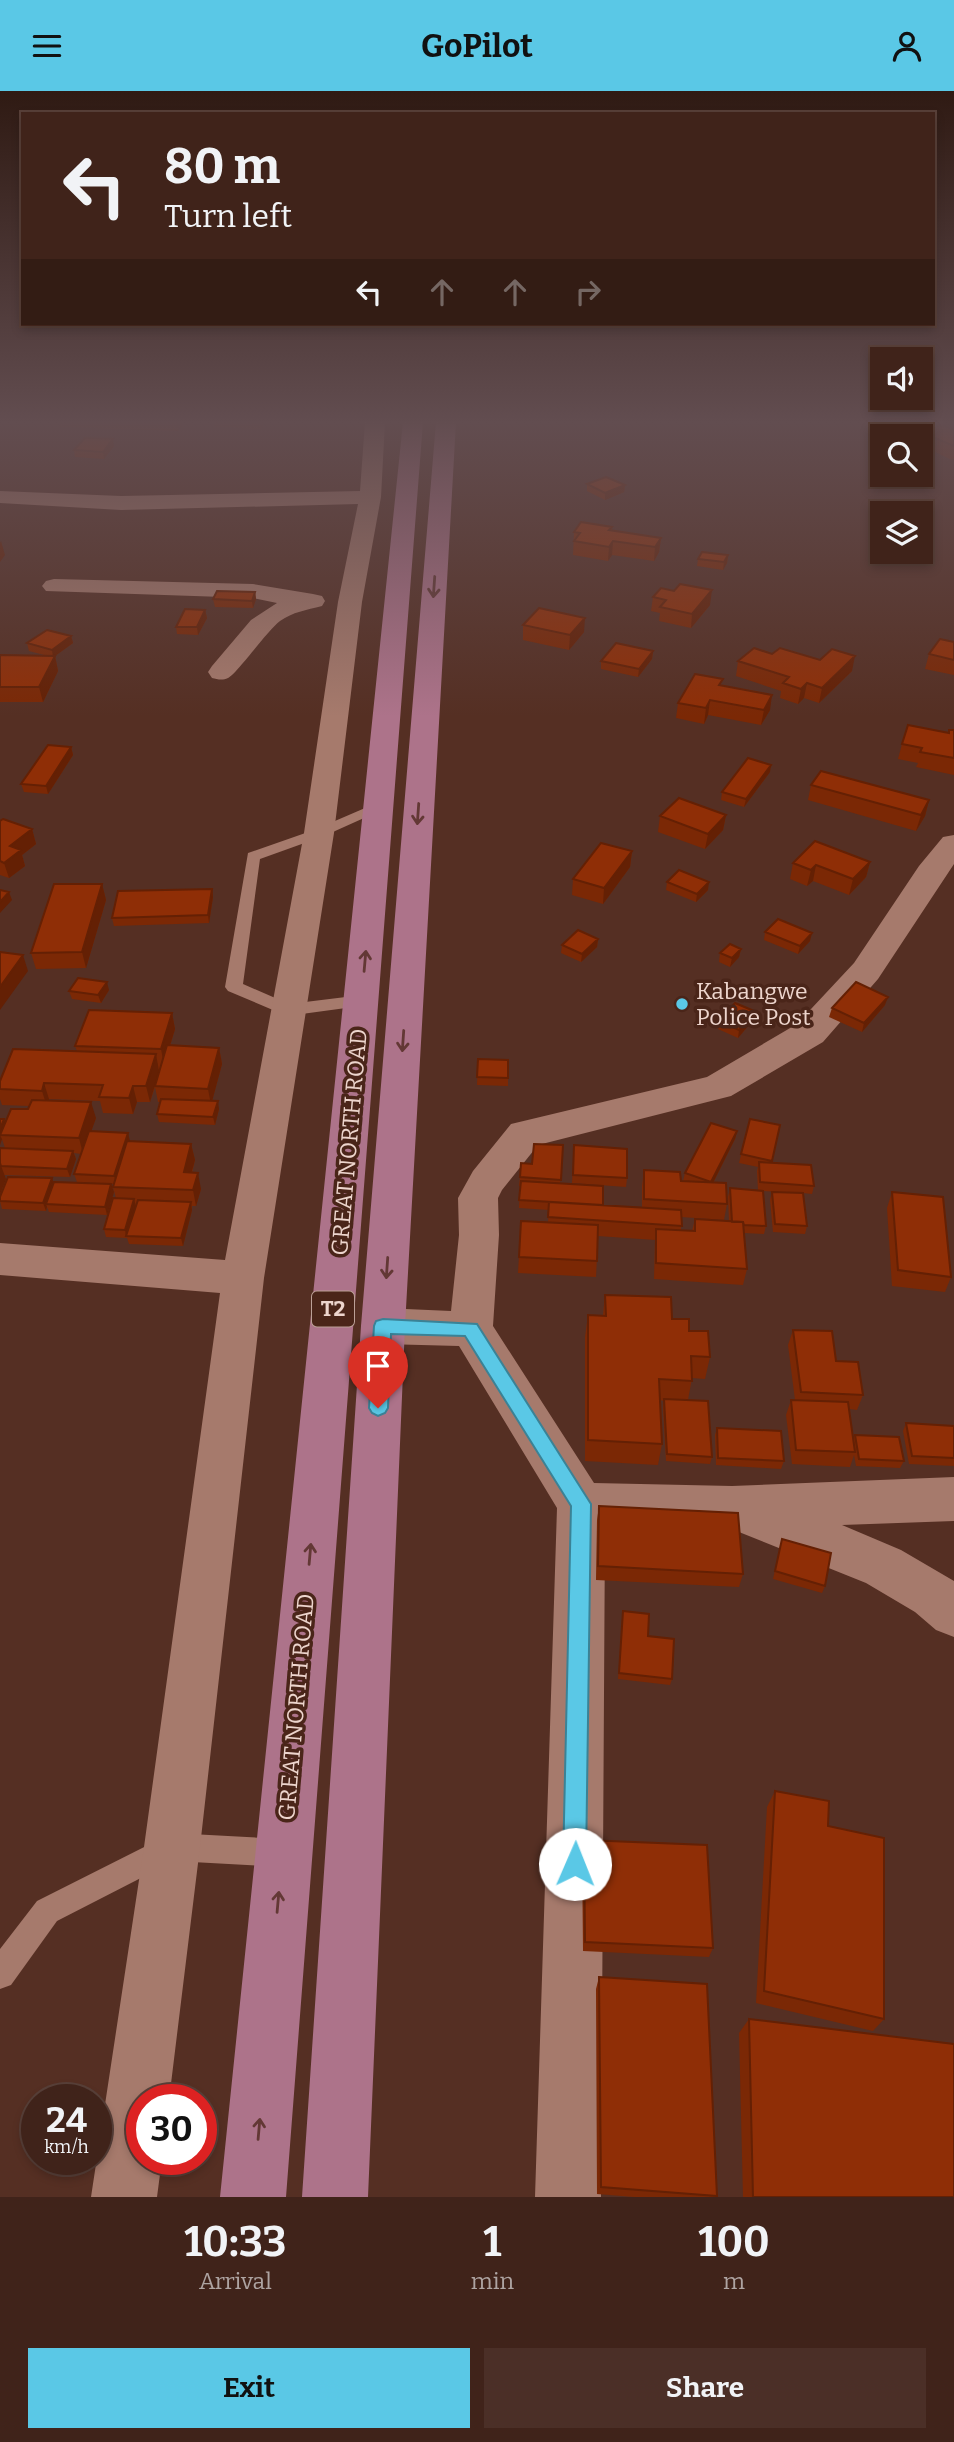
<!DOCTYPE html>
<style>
body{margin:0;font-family:Bitter,serif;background:#4b2f27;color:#f1f3f6;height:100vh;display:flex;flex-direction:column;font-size:26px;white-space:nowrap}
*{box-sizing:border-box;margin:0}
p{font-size:23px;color:#aea4a2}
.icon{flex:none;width:38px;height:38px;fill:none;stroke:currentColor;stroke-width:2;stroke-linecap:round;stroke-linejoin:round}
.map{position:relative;height:2106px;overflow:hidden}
.details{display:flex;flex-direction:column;background:#40231a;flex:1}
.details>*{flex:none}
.banner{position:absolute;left:21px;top:21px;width:914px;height:214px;border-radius:0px;box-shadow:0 4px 10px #0003,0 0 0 2px #594039;background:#40231a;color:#f1f3f6;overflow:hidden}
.controls{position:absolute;left:870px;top:256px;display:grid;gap:14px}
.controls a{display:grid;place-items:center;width:63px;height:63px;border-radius:0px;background:#40231a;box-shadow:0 4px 10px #0003,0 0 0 2px #594039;font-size:35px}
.speed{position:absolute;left:21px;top:1993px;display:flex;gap:14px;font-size:35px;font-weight:700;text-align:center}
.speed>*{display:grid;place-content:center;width:91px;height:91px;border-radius:50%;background:#40231a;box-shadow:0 4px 10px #0003,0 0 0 2px #594039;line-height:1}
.speed small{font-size:18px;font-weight:400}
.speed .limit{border:10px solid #d22;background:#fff;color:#111}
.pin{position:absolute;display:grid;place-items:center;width:60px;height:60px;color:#fff;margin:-72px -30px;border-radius:50% 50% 50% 0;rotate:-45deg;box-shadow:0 0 7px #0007}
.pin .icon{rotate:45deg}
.me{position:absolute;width:77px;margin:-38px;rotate:1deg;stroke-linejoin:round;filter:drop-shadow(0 0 5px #0008)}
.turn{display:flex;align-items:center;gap:24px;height:147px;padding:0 28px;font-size:32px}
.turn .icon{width:91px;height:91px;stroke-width:2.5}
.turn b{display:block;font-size:49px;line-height:60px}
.lanes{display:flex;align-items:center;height:66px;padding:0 28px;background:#0003;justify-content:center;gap:35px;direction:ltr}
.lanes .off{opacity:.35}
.eta{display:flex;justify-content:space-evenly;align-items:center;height:119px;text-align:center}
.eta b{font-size:42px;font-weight:700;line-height:49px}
.button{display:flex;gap:14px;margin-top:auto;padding:14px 28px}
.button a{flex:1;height:80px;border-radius:0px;background:#5ac8e6;color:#111;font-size:28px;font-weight:700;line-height:80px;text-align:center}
.button a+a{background:#4b2f27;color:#f1f3f6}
header{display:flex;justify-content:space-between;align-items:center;height:91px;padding:0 28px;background:#5ac8e6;color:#111;font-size:32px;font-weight:700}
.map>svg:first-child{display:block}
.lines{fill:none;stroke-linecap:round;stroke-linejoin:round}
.service{fill:#a67a6c;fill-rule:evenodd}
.minor{fill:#a67a6c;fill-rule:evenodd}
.primary{fill:#ad738a;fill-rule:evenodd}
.wall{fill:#7b2805}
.shaded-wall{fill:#642004}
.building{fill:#8f2e06;stroke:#642004;stroke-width:2}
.oneway{stroke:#633835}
.route{fill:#5ac8e6;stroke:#3a8296;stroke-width:2}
.poi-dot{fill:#5ac8e6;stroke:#4a2519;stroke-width:2.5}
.labels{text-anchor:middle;stroke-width:7;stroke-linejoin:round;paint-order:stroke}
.shield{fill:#4a2519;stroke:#bca097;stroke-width:2}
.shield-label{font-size:21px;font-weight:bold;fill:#edd5cd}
.poi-label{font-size:23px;fill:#edd5cd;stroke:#4a2519;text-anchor:start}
.street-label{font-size:23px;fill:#edd5cd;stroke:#4a2519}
</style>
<header><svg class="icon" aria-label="menu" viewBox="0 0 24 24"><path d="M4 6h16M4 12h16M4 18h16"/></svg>GoPilot<svg class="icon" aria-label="person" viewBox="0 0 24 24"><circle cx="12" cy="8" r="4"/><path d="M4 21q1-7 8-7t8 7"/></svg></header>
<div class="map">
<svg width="954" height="2106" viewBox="0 0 954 2106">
<rect width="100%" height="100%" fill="#552f23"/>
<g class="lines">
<path class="service" d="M379 711 384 712 386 715 384 718 324 745 260 768 243 893 289 913 362 904 371 910 368 914 287 925 228 900 225 896 248 762 314 739Z
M172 1742 281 1748 291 1752 295 1762 291 1772 281 1776 174 1770 57 1830 11 1894 0 1898V1858L37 1810Z"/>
<path class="minor" d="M365 331H385L381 406 362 511 334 742 264 1187 200 1756 169 2009H142V2068H162L157 2106H91L144 1756 220 1202 0 1184V1152L225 1169 304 742 338 511 358 413 121 419 0 412V400L121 405 360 400Z
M54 488 253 493 313 503 322 505 325 510 322 515C306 519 293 521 280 530 265 542 237 583 228 587 222 590 217 588 212 587L208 581 212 575 251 529 277 512 253 507 46 500 42 495 46 490Z
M954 744V773L878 888 823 951 731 1005 538 1054 502 1099 498 1107 499 1144 493 1235 594 1392 732 1395 954 1386V1430L842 1434 901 1459 954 1490V1546L936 1539 915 1521 866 1492 734 1439 605 1435 601 2106H535L557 1417 459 1255 383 1253 368 1248 361 1235 368 1222 383 1217 451 1220 459 1144 458 1107 473 1080 511 1033 707 986 797 933 854 872 919 775 943 746Z"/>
<path class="primary" d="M403 331H423L286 2106H220Z
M436 331H456L405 1235 368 2106H302L361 1235Z"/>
</g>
<path class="wall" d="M59 331H182L183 333 178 340 60 336Z
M214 331H265L261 338 214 336Z
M863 331H907L906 337 869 338Z
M954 339V368L952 369 920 354V345H918L919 340Z
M114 355 104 368 75 366 74 359Z
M587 393 625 394 624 401 605 409 587 400Z
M612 436V440L661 447 659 461 654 470 612 464 608 470 573 464 574 441Z
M728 464 727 472 723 479 697 475 698 468Z
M674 500 710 514 691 537 659 530 660 522 651 520 653 506Z
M255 501 256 508 253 517 215 516 213 508Z
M205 519 207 527 198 544 177 543 176 536Z
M523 534 584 541 569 559 523 549Z
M71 545 73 552 55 565 58 580 43 611H0V564L48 565 29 560 27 552Z
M954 551V584L925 578 929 563Z
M653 560 652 568 638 586 601 578V570Z
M772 563 852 580 819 612 804 607 798 613 780 607 781 600 736 585 738 570Z
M722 594 770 619 761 634 708 624 704 633 676 627 678 612Z
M954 639V684L916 676 918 672 898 668 902 653 949 642Z
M71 656 73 664 48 703 24 701 21 693Z
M770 681 744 716 721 709 722 701Z
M811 694 929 709 925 725 916 740 808 709Z
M726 724 723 739 705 758 658 741 660 725Z
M0 730 32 738 36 753 22 764 25 775 9 787 0 784Z
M632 760 630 776 603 813 572 804 573 788Z
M870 771 866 786 849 804 813 790 807 795 790 788 793 772Z
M667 791 708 799 696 811 666 799Z
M102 793 106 809 86 877 36 878 31 862Z
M212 798 213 806 209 832 114 835 112 827Z
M765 841 810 850 798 863 764 849Z
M598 848 597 856 581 871 561 862 562 854Z
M741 858 739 866 730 876 719 871 720 862Z
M109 899 101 912 72 908 69 900Z
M885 914 862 941 829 926 832 917Z
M754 920 753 929 738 947 718 938 719 930Z
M172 922 175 938 170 955 219 957 222 973 212 1010 219 1018 215 1034 159 1031 157 1023 160 1011H158L155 996 150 1011H137L133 1023 103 1022 100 1010 49 1008V1010L96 1027 91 1040 130 1050 191 1053 195 1069 192 1082 201 1098 196 1115H192V1119L183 1155 129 1153 127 1147 106 1146 104 1138 116 1107 113 1096 114 1093 77 1091 74 1083 81 1063 74 1062 76 1068 70 1086 4 1084 6 1088 0 1103V1057H5L2 1048 0 1054V1028H4L5 1032 28 1018 30 1015 2 1014 0 1008V990L77 960 75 955Z
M478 968 508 969V995L477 994Z
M750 1028 772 1070V1072L814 1095 812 1103 803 1102 807 1135 805 1143 773 1141 770 1109 772 1101 796 1102 763 1100 766 1135 764 1143 744 1142 747 1178 743 1194 654 1188 655 1149 598 1145 596 1186 518 1182 521 1130 548 1131 549 1119 519 1117 520 1095H519L520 1086 532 1073 563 1054 560 1092 603 1114 642 1117V1095L644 1079 683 1090 685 1082 737 1040 735 1048 713 1092 727 1113 724 1129 681 1126V1139L692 1140 695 1128 729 1130 728 1106 730 1097 758 1099 757 1080 758 1076 739 1072Z
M574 1054 627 1087 626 1096 572 1092Z
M52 1087 53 1092 111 1093 114 1101 107 1124 49 1121 47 1116 46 1120 2 1118 0 1110Z
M892 1101 951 1186 945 1201 892 1195 887 1117Z
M605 1204 672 1228 689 1240 710 1266 705 1288 692 1287 688 1309 712 1366 710 1373 666 1370 663 1316 664 1310 660 1309 662 1353 658 1374 585 1370V1246L588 1224H603Z
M793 1239 836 1270 863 1304 857 1319 849 1318 853 1350 855 1344 904 1370 900 1377 856 1375 854 1364 850 1376 792 1373 786 1324 791 1309H795L788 1254Z
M906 1332 954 1335V1375L909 1373 903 1340Z
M717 1337 784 1370 781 1378 716 1374 715 1344Z
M599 1415 743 1483 739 1496 596 1489 597 1429Z
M782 1448 825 1495 822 1502 773 1488Z
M623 1520 648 1545 672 1588 670 1594 618 1588Z
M775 1700 828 1735 884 1928 873 1940 756 1912 767 1716Z
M584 1749 713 1857 709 1866 583 1860 582 1760Z
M599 1886 717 2105 716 2106H634L597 2103 596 1898Z
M749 1928 954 2106H743L739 1942Z"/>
<path class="shaded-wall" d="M177 331H182L183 333 178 340Z
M260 331H265L261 338Z
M113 348 114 355 104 368 103 361Z
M625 394 624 401 605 409V402Z
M661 447 659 461 654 470 655 456Z
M1 450 5 464 0 471V452Z
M613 450 612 464 608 470 609 456Z
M728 464 727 472 723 479 724 471Z
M712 499 710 514 691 537 692 523Z
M255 501 256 508 253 517 252 510Z
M205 519 207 527 198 544 197 536Z
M585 527 584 541 569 559 570 544Z
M71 545 73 552 55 565 58 580 43 611 39 596 53 566 52 559Z
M653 560 652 568 638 586 639 578Z
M855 565 852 580 819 612 822 597Z
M807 592 804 607 798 613 801 598Z
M772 604 770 619 761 634 764 619Z
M710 609 708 624 704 633 706 617Z
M71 656 73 664 48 703 46 695Z
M771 674 770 681 744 716 746 708Z
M929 709 925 725 916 740 921 724Z
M726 724 723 739 705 758 708 743Z
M32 738 36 753 22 764 25 775 9 787 4 772 10 755Z
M632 760 630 776 603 813 604 797Z
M870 771 866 786 849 804 853 788Z
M816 774 813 790 807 795 811 779Z
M709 791 708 799 696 811 697 803Z
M102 793 106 809 86 877 82 861Z
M212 798 213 806 209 832 208 824Z
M9 801 12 809 0 822V811Z
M812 842 810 850 798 863 800 855Z
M598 848 597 856 581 871 582 863Z
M741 858 739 866 730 876 732 867Z
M23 864 28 880 0 919V896Z
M107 891 109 899 101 912 98 904Z
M888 906 885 914 862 941 864 932Z
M754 920 753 929 738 947 739 939Z
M172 922 175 938 164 974 161 958Z
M219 957 222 973 211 1014 208 998Z
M156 963 159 980 150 1011 146 995Z
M44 992 49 1008 47 1016 42 1000Z
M133 995 137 1011 133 1023 129 1007Z
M218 1010 219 1018 215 1034 213 1026Z
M91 1011 96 1027 83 1063 79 1047Z
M4 1028 7 1037 0 1044 2 1048 0 1054V1038Z
M737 1040 735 1048 709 1100 711 1091Z
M128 1042 130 1050 117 1093 114 1085Z
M191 1053 195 1069 187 1097 184 1081Z
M73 1060 76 1068 70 1086 67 1078Z
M0 1072 6 1088 0 1103Z
M198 1082 201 1098 196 1115 193 1099Z
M52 1087 55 1096 46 1113 47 1116 46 1120 43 1112Z
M111 1093 114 1101 107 1124 105 1116Z
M134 1108 136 1116 126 1145 125 1139Z
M191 1111 192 1119 183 1155 181 1147Z"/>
<path class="building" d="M941 334 954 339V355L919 340Z
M85 347 113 348 103 361 74 359Z
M606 386 625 394 605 402 587 393Z
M581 431 612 436 609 439 661 447 655 456 613 450 609 456 574 450 580 442 574 441Z
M702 461 728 464 724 471 698 468Z
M680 493 712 499 692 523 660 516 666 509 653 506 661 497 674 500Z
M217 500 255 501 252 510 213 508Z
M539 517 585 527 570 544 523 534Z
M185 518 205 519 197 536H176Z
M47 539 71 545 52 559 27 552Z
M940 548 954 551V569L929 563Z
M616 552 653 560 639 578 601 570Z
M754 557 772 563 780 557 820 569 832 558 855 565 822 597 807 592 801 598 783 592 789 586 738 570Z
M0 564 55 565 39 596H0Z
M695 583 723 588 719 594 772 604 764 619 710 609 706 617 678 612Z
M908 634 949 642V639H954V667L920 661 922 657 902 653Z
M48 654 71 656 46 695 21 693Z
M748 667 771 674 746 708 722 701Z
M821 680 929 709 921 724 811 694Z
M679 707 726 724 708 743 660 725Z
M3 728 32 738 10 755 21 759 4 772 0 770V730Z
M815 750 870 771 853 788 816 774 811 779 793 772Z
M601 752 632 760 604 797 573 788Z
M679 779 709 791 697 803 667 791Z
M54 793H102L82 861 31 862Z
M212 798 208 824 112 827 118 800Z
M0 799 9 801 0 811Z
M778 828 812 842 800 855 765 841Z
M578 839 598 848 582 863 562 854Z
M730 853 741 858 732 867 720 862Z
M0 861 23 864 0 896Z
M78 887 107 891 98 904 69 900Z
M856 891 888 906 864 932 832 917Z
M735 912 754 920 739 939 719 930Z
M89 919 172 922 161 958 75 955Z
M167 954 219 957 208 998 155 995Z
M13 958 156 963 146 995H133L129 1007 99 1006 103 994 44 992 42 1000 0 998V990Z
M478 968 508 969V987L477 986Z
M161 1008 218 1010 213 1026 157 1023Z
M32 1009 91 1011 79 1047 0 1044 11 1018H28Z
M0 1028H4L0 1038Z
M750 1028 780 1034 772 1070 741 1063Z
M711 1032 737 1040 711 1091 685 1082Z
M89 1040 128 1042 114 1085 74 1083Z
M127 1050 191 1053 184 1081 198 1082 193 1099 113 1096Z
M534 1053 563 1054 561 1089 520 1086 521 1072 532 1073Z
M574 1054 627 1058V1087L573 1084Z
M0 1057 73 1060 67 1078 1 1075 0 1072Z
M759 1071 811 1074 814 1095 760 1091Z
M644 1079 680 1081 681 1090 726 1092 727 1113 644 1108Z
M8 1086 52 1087 43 1112 0 1110V1106Z
M521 1090 603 1095V1114L519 1109Z
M54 1091 111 1093 105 1116 46 1113Z
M730 1097 763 1100 766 1135 744 1134 743 1131H732Z
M772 1101 803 1102 807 1135 775 1133Z
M892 1101 943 1106 951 1186 898 1179Z
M113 1107 134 1108 125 1139 104 1138Z
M138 1109 191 1111 181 1147 126 1145Z
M549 1111 681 1119 682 1135 548 1126Z
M695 1128 743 1131 747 1178 656 1172V1138L695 1140Z
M521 1130 598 1134 597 1170 519 1166Z
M605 1204 671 1206 672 1228H689V1240H708L710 1266 691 1265 692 1290 659 1288 662 1353 588 1349V1224L606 1225Z
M793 1239 832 1240 836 1270 858 1271 863 1304 801 1301Z
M664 1308 708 1310 712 1366 667 1363Z
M791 1309 848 1311 855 1361 796 1359Z
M906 1332 954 1335V1367L912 1365Z
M717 1337 781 1340 784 1370 718 1367Z
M855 1344 899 1346 904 1370 859 1368Z
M599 1415 738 1422 743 1483 598 1475Z
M782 1448 831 1462 825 1495 775 1480Z
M623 1520 649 1523 648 1545 674 1548 672 1588 619 1582Z
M775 1700 829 1710 828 1735 884 1747V1928L764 1900Z
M584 1749 707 1754 713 1857 585 1851Z
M599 1886 707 1893 717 2105 601 2096Z
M749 1928 954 1953V2106H753Z"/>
<defs><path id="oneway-shaft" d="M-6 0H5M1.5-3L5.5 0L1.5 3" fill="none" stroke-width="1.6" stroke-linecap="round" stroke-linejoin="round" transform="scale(1.75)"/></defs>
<g class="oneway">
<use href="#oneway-shaft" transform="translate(434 496) rotate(94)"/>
<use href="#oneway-shaft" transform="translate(418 723) rotate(94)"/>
<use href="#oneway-shaft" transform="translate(365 870) rotate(-85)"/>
<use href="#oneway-shaft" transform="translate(403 950) rotate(94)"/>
<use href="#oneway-shaft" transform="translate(387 1177) rotate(94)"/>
<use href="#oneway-shaft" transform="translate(310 1463) rotate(-85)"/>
<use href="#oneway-shaft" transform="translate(278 1811) rotate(-85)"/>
<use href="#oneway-shaft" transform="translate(259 2038) rotate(-85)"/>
</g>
<linearGradient id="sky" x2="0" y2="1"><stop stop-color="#2f1a13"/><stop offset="0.53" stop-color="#624d50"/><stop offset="1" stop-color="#624d50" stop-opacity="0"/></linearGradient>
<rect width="954" height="625" fill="url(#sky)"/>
<path class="route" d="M383 1228 477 1233 591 1413 586 1773 583 1782 575 1785 566 1782 563 1773 571 1415 465 1245 391 1243 388 1317 385 1322 378 1325 372 1322 369 1317 374 1235 376 1230Z"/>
<circle class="poi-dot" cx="682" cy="913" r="7"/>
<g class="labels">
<rect class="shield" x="312" y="1200.5" width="42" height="35" rx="5"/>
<g class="shield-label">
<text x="333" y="1225">T2</text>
</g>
<g class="poi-label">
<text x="696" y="908">Kabangwe<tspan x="696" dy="26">Police Post</tspan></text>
</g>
<g class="street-label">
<text transform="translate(349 1051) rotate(-85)" y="8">GREAT NORTH ROAD</text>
<text transform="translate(296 1616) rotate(-85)" y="8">GREAT NORTH ROAD</text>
</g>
</g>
</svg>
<div class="controls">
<a><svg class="icon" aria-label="sound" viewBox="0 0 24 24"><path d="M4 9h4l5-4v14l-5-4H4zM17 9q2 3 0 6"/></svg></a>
<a><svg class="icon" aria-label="search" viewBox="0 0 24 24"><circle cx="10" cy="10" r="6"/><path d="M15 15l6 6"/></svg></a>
<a><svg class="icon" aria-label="layers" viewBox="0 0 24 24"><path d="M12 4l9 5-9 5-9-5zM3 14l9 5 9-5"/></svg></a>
</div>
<div class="speed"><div>24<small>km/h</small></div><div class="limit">30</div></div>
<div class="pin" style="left:378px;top:1317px;background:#d93025"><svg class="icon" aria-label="arrive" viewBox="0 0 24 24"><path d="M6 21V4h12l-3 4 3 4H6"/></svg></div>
<svg class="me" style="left:575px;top:1773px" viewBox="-20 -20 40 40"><circle r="19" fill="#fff"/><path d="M0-13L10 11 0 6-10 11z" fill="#5ac8e6"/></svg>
<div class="banner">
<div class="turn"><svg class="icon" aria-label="left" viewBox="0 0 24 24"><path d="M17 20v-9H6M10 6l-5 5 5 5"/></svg><div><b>80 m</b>Turn left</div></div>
<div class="lanes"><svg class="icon" aria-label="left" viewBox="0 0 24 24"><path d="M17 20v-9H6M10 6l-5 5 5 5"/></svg><svg class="icon off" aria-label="ahead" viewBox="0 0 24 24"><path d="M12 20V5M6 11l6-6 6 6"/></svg><svg class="icon off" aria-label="ahead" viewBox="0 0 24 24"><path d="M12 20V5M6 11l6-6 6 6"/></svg><svg class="icon off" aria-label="right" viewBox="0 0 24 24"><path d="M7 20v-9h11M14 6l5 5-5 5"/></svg></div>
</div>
</div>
<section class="details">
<div class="eta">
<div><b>10:33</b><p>Arrival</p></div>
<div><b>1</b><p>min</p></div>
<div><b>100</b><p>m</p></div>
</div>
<div class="button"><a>Exit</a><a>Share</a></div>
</section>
